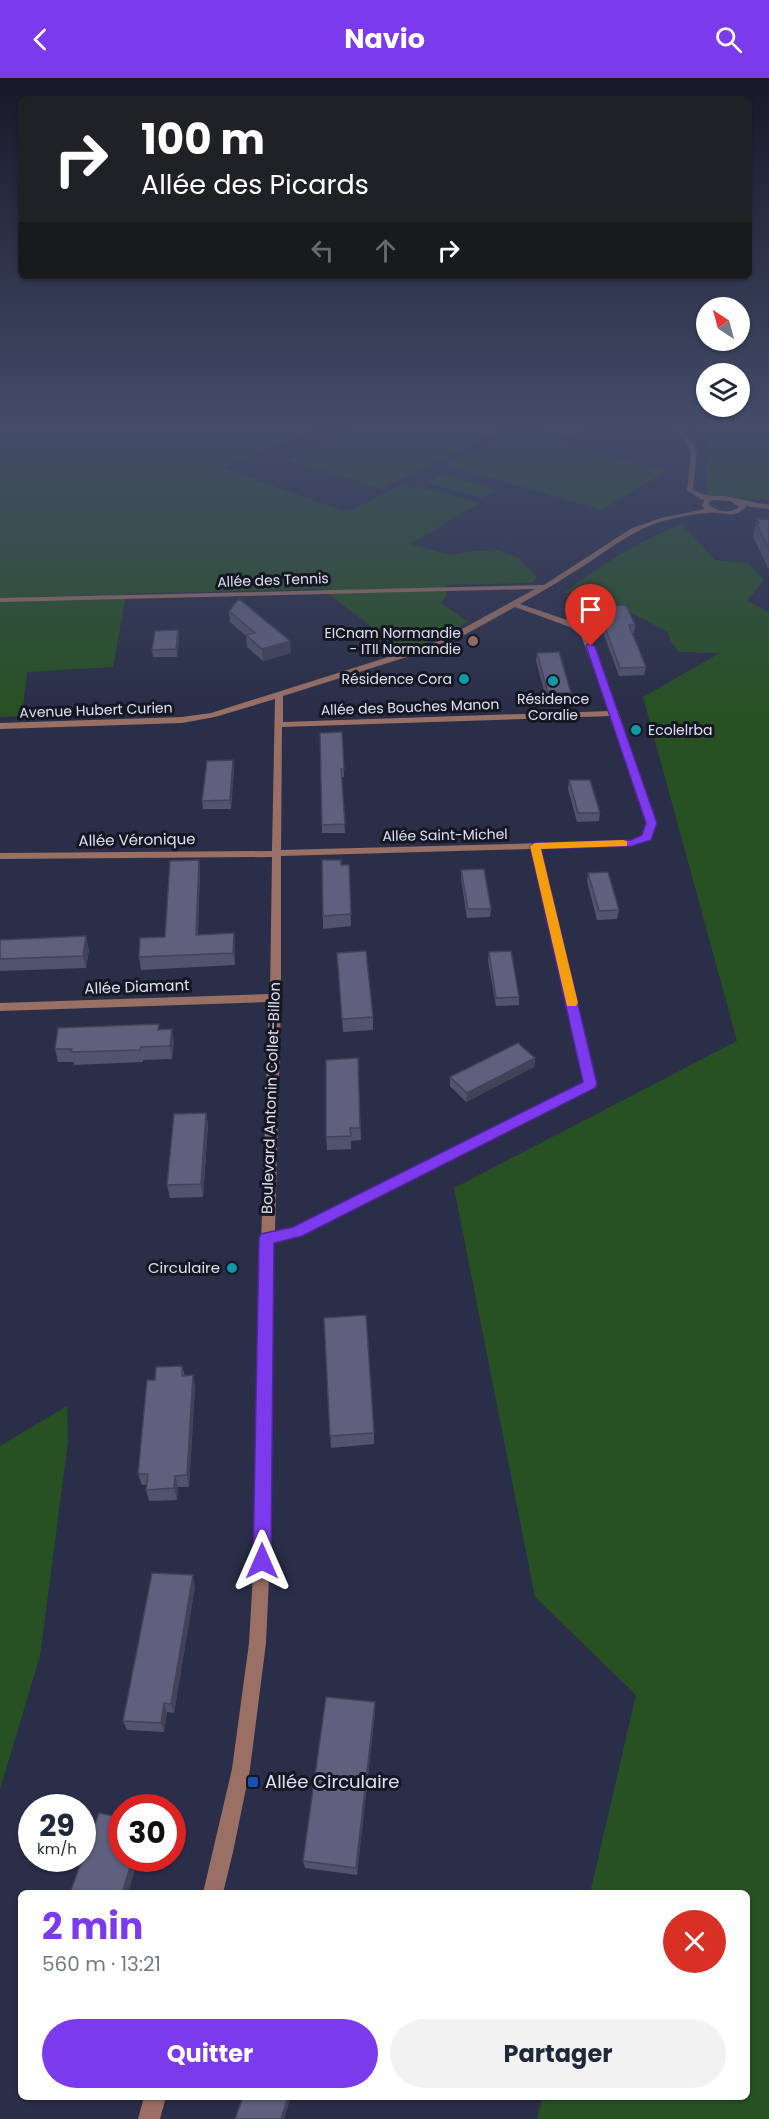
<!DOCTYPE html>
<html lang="fr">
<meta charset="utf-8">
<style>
body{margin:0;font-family:Poppins,sans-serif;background:#f2f2f3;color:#1f2937;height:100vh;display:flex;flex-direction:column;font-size:22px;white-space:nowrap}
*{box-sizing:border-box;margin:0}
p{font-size:20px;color:#747a83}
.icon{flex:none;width:33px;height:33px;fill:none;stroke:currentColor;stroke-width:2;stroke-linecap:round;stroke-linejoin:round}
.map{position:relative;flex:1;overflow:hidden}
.details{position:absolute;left:18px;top:1812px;width:732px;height:210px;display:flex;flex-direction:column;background:#fff;border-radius:9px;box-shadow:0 2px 4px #0004}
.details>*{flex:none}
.banner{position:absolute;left:18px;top:18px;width:734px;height:183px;border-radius:9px;box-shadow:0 2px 4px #0004;background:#202124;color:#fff;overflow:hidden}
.needle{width:39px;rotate:324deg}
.tools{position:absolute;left:696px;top:219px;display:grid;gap:12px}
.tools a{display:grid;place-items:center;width:54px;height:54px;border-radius:50%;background:#fff;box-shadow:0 2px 4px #0004;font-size:30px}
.speed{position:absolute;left:18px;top:1716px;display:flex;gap:12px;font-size:30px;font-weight:700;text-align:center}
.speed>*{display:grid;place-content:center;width:78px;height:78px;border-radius:50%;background:#fff;box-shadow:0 2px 4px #0004;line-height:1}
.speed small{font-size:15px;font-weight:400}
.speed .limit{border:9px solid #d22;background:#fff;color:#111}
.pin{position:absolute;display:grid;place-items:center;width:51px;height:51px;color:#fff;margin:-62px -26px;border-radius:50% 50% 50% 0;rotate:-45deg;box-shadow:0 0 6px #0007}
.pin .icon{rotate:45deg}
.me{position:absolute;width:66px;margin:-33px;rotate:0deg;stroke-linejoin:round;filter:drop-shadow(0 0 4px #0008)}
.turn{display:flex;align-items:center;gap:21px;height:126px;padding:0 24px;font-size:27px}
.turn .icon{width:78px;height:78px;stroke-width:2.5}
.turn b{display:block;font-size:42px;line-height:51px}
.lanes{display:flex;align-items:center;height:57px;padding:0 24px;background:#0003;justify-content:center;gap:30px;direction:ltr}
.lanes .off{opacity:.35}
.round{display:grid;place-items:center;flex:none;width:63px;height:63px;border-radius:32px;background:#f2f2f3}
.head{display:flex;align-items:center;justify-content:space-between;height:102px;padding:0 24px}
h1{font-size:36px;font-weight:700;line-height:45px;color:#7c3aed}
.primary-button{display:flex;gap:12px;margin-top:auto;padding:12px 24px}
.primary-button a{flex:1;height:69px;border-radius:36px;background:#7c3aed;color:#fff;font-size:24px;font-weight:700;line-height:69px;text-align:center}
.primary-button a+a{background:#f2f2f3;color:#1f2937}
header{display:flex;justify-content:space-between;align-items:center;height:78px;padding:0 24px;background:#7c3aed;color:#fff;font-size:27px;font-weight:700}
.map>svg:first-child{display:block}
.green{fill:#275123}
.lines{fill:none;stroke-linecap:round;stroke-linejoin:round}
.minor{fill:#9a7065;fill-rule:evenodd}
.wall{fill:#52536c}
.shaded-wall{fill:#424358}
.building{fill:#5f607e;stroke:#424358;stroke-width:1.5}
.route{fill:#7c3aed;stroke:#51269a;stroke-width:1.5}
.slow{fill:#f59e0b}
.education-dot{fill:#8d6e63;stroke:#151723;stroke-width:2}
.culture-dot{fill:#0f9aa8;stroke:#151723;stroke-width:2}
.transit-dot{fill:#1a4fb4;stroke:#151723;stroke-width:2}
.labels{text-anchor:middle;stroke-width:6;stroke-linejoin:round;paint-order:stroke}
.far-street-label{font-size:14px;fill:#dde0f1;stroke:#151723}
.far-poi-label{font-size:14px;fill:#dde0f1;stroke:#151723;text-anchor:end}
.street-label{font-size:15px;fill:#dde0f1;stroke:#151723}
.poi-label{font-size:15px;fill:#dde0f1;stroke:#151723;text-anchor:end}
.near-poi-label{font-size:18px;fill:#dde0f1;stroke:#151723;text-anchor:start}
</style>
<header><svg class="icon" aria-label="back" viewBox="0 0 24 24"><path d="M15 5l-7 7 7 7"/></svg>Navio<svg class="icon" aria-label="search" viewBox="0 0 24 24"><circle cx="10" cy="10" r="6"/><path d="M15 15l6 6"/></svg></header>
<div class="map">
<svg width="769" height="2041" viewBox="0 0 769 2041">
<rect width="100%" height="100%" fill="#2a2e48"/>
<path class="green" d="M0 349H319L222 390 348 434 405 405 480 425 410 466 451 477 475 473 498 472 517 479 537 499 532 505 444 507 447 517 441 525 468 544 436 561 403 573 322 511 124 516 125 523 113 589 27 594 22 638 0 639Z
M363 349H478L497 354 381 411 288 382Z
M697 349H769V422L706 417 707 393 705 390H707L703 369H708V365Z
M512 353 666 393 602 432 445 387Z
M444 396 497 412 481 420 426 405Z
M681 446 715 482 748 485 764 502 747 523 769 534V2041H537L542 2019H747V1815H590L636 1617 535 1519 454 1110 737 963 643 619 720 575 679 574 670 562 668 554 624 531 598 529 570 515H563C601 488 637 463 681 446Z
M67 1328 68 1364 40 1578 0 1711V1368Z"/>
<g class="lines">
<path class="minor" d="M677 349H683L697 373 693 411C707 421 715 416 731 419 744 422 756 425 769 427V431L745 428 746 429C734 442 723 433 708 435 693 436 677 439 663 443 636 451 614 467 591 483 568 498 545 512 520 526L576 545 589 557 619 635 656 745 650 761 632 768 541 771 596 1006 594 1009 301 1158 274 1164 271 1287V1457L266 1565 250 1691 233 1774 223 1815H203L232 1691 249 1565 254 1481 257 1287 269 924 0 933V925L270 916 272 779 0 781V775L272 773 275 621 215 639 182 645 0 651V645L182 639 211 635 442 562 535 511 0 524V520L544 507 632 450 661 440 705 431 702 428 704 422 700 421 687 412 691 373ZM715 422 730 423 739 429C729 436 719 434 709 427L710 423ZM515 529 570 549 581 558 610 633 283 644V618L448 566ZM612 638 646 745 643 757 630 762 621 763 281 772 282 649ZM531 771 584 1004 293 1149 275 1153 281 925V778Z
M144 2019H166L160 2041H138Z"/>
</g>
<path class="wall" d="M530 349H591L573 359Z
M757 441H769V492L753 459Z
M597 528 635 547 634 555H632L646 589 644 597 619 598 596 535Z
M229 533 291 575 263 583 247 569 246 558 230 544Z
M178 552 179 560 177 579H153L152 572Z
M537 575 571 615 570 623H547L536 583Z
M342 654 344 699H342L345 755H322L320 655Z
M233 682 234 690 231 731H203L202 723Z
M569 702 600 735 599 743 577 744 568 711Z
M341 787H349L351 848 323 851V838Z
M461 792 491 831 490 839 467 840 461 801Z
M200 794 198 857 235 868V887L141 892 139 879 165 859Z
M588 795 619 832 617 841 597 842 587 803Z
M0 862 89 871 86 890 0 893Z
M489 874 519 919V927L496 928 488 883Z
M337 875 373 939V952L343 954Z
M160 952 174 964 172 981 143 982V984L74 987V984H58L55 971Z
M358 980 361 1062 351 1063V1071L327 1072 326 1059Z
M535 980 534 989 466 1024 450 1008V999Z
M206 1035 208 1047 203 1119 170 1120 167 1107Z
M324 1240 374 1355V1366L331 1370Z
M182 1288 185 1298 193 1297 195 1309 189 1409H178L177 1422 149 1423 146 1412 147 1407H142L138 1396 155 1302Z
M195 1508 174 1635 167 1634 164 1654 127 1652 123 1643Z
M375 1624V1634L357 1797 305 1790 303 1783Z"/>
<path class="shaded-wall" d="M574 349H591L573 359Z
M178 552 179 560 177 579 176 571Z
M290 563 291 575 263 583 262 571Z
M233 682 234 690 231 731 230 722Z
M199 782 200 794 197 870 196 857Z
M234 855 235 868V887L233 875Z
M86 858 89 871 86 890 83 878Z
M172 951 174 964 172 981 170 968Z
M535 980 534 989 466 1024 467 1015Z
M206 1035 208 1047 203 1119 201 1106Z
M193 1297 195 1309 189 1409 187 1397Z
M175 1398 178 1409 177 1422 174 1410Z
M193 1497 195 1508 174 1635 171 1626Z
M375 1624V1634L357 1797 356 1790Z
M164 1625 167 1634 164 1654 161 1645Z
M133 1780H139L128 1815H122Z
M288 2019H291L284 2041H281Z"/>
<path class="building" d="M757 441H769V472L756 445H759Z
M239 521 290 563 262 571 246 557 255 555 229 533Z
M626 527 635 547H629L646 589 620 590 597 528Z
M178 552 176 571 152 572 155 553Z
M559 574 571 615H548L537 575Z
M342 654 344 691H341L345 746 322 747 320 655Z
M233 682 230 722 202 723 207 683Z
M569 702H590L600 735H578Z
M199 782 196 857 234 855 233 875 139 879 140 860 165 859 170 783Z
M322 782H341V787H349L351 836 323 838Z
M484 791 491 831H468L461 792Z
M608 794 619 832 599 833 588 795Z
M86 858 83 878 0 881V862Z
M366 873 373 939 342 941 337 875Z
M511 873 519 919 496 920 489 874Z
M159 946 158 952 172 951 170 968 141 969 140 972 71 974 72 971H55L58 950Z
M518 965 535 980 467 1015 450 999Z
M358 980 360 1050H350L351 1058 326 1059V982Z
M206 1035 201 1106 167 1107 174 1036Z
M366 1237 374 1355 330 1358 324 1240Z
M182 1288V1298L193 1297 187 1397 175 1398 174 1410 146 1412 148 1396H138L147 1302H155L156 1289Z
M152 1495 193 1497 171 1626 164 1625 161 1645 123 1643Z
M326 1619 375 1624 356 1790 303 1783Z
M99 1735 122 1740V1780H133L122 1815H70Z
M243 2019H288L281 2041H235Z"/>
<linearGradient id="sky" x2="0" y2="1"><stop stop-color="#171928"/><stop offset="0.55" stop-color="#444c6a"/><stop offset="1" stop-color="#444c6a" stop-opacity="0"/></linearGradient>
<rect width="769" height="635" fill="url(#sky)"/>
<path class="route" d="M588 566 595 568 657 745 651 762 632 768 541 771 597 1006 595 1010 302 1158 274 1165 271 1483 269 1490 262 1492 256 1490 253 1483 259 1160 261 1156 293 1149 583 1004 530 768 535 765 631 762 642 757 646 745 586 568Z"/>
<path class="slow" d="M623 762 627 763V768L541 771 578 925 576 928H567L530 768 535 765Z"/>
<circle class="education-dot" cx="473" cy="563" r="6"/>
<g class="culture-dot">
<circle cx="464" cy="601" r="6"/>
<circle cx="553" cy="603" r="6"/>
<circle cx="636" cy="652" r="6"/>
<circle cx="232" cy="1190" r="6"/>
</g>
<rect class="transit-dot" x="247" y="1698" width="12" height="12" rx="3"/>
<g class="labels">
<g class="far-street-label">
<text transform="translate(273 502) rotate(-2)" y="5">Allée des Tennis</text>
<text transform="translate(410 629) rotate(-2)" y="5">Allée des Bouches Manon</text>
<text transform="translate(96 632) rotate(-2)" y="5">Avenue Hubert Curien</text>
<text transform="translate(445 757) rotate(-1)" y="5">Allée Saint-Michel</text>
</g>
<g class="far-poi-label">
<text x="461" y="560">EICnam Normandie<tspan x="461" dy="16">- ITII Normandie</tspan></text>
<text x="452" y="606">Résidence Cora</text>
<text x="553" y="626" text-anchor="middle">Résidence<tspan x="553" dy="16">Coralie</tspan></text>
<text x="648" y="657" text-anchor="start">Ecolelrba</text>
</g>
<g class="street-label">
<text transform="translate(137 762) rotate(-1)" y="5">Allée Véronique</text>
<text transform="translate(137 909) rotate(-2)" y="5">Allée Diamant</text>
<text transform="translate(271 1020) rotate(-88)" y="5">Boulevard Antonin Collet-Billon</text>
</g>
<g class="poi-label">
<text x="220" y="1195">Circulaire</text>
</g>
<g class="near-poi-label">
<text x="265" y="1710">Allée Circulaire</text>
</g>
</g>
</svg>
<div class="tools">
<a><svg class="needle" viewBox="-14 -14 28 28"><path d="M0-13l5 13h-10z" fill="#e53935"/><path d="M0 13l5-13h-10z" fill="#747a83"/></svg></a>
<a><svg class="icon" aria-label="layers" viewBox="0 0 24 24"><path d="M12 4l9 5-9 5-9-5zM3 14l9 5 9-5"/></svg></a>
</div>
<div class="speed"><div>29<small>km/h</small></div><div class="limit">30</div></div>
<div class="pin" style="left:591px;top:568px;background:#d93025"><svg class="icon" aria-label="arrive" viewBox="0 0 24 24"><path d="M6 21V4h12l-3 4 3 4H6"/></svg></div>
<svg class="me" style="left:262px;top:1483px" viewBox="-20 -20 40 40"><path d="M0-17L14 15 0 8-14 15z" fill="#7c3aed" stroke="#fff" stroke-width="4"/></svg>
<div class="banner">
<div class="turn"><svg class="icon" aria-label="right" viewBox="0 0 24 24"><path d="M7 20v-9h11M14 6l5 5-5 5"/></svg><div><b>100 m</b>Allée des Picards</div></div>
<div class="lanes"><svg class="icon off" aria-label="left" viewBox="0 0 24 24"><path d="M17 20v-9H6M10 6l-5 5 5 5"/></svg><svg class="icon off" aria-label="ahead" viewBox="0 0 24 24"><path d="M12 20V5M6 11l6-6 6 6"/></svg><svg class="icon" aria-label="right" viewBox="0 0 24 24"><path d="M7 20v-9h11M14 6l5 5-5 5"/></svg></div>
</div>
<section class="details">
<div class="head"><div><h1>2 min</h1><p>560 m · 13:21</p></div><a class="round" style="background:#d93025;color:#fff"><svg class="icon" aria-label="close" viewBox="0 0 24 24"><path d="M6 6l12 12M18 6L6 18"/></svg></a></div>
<div class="primary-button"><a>Quitter</a><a>Partager</a></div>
</section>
</div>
